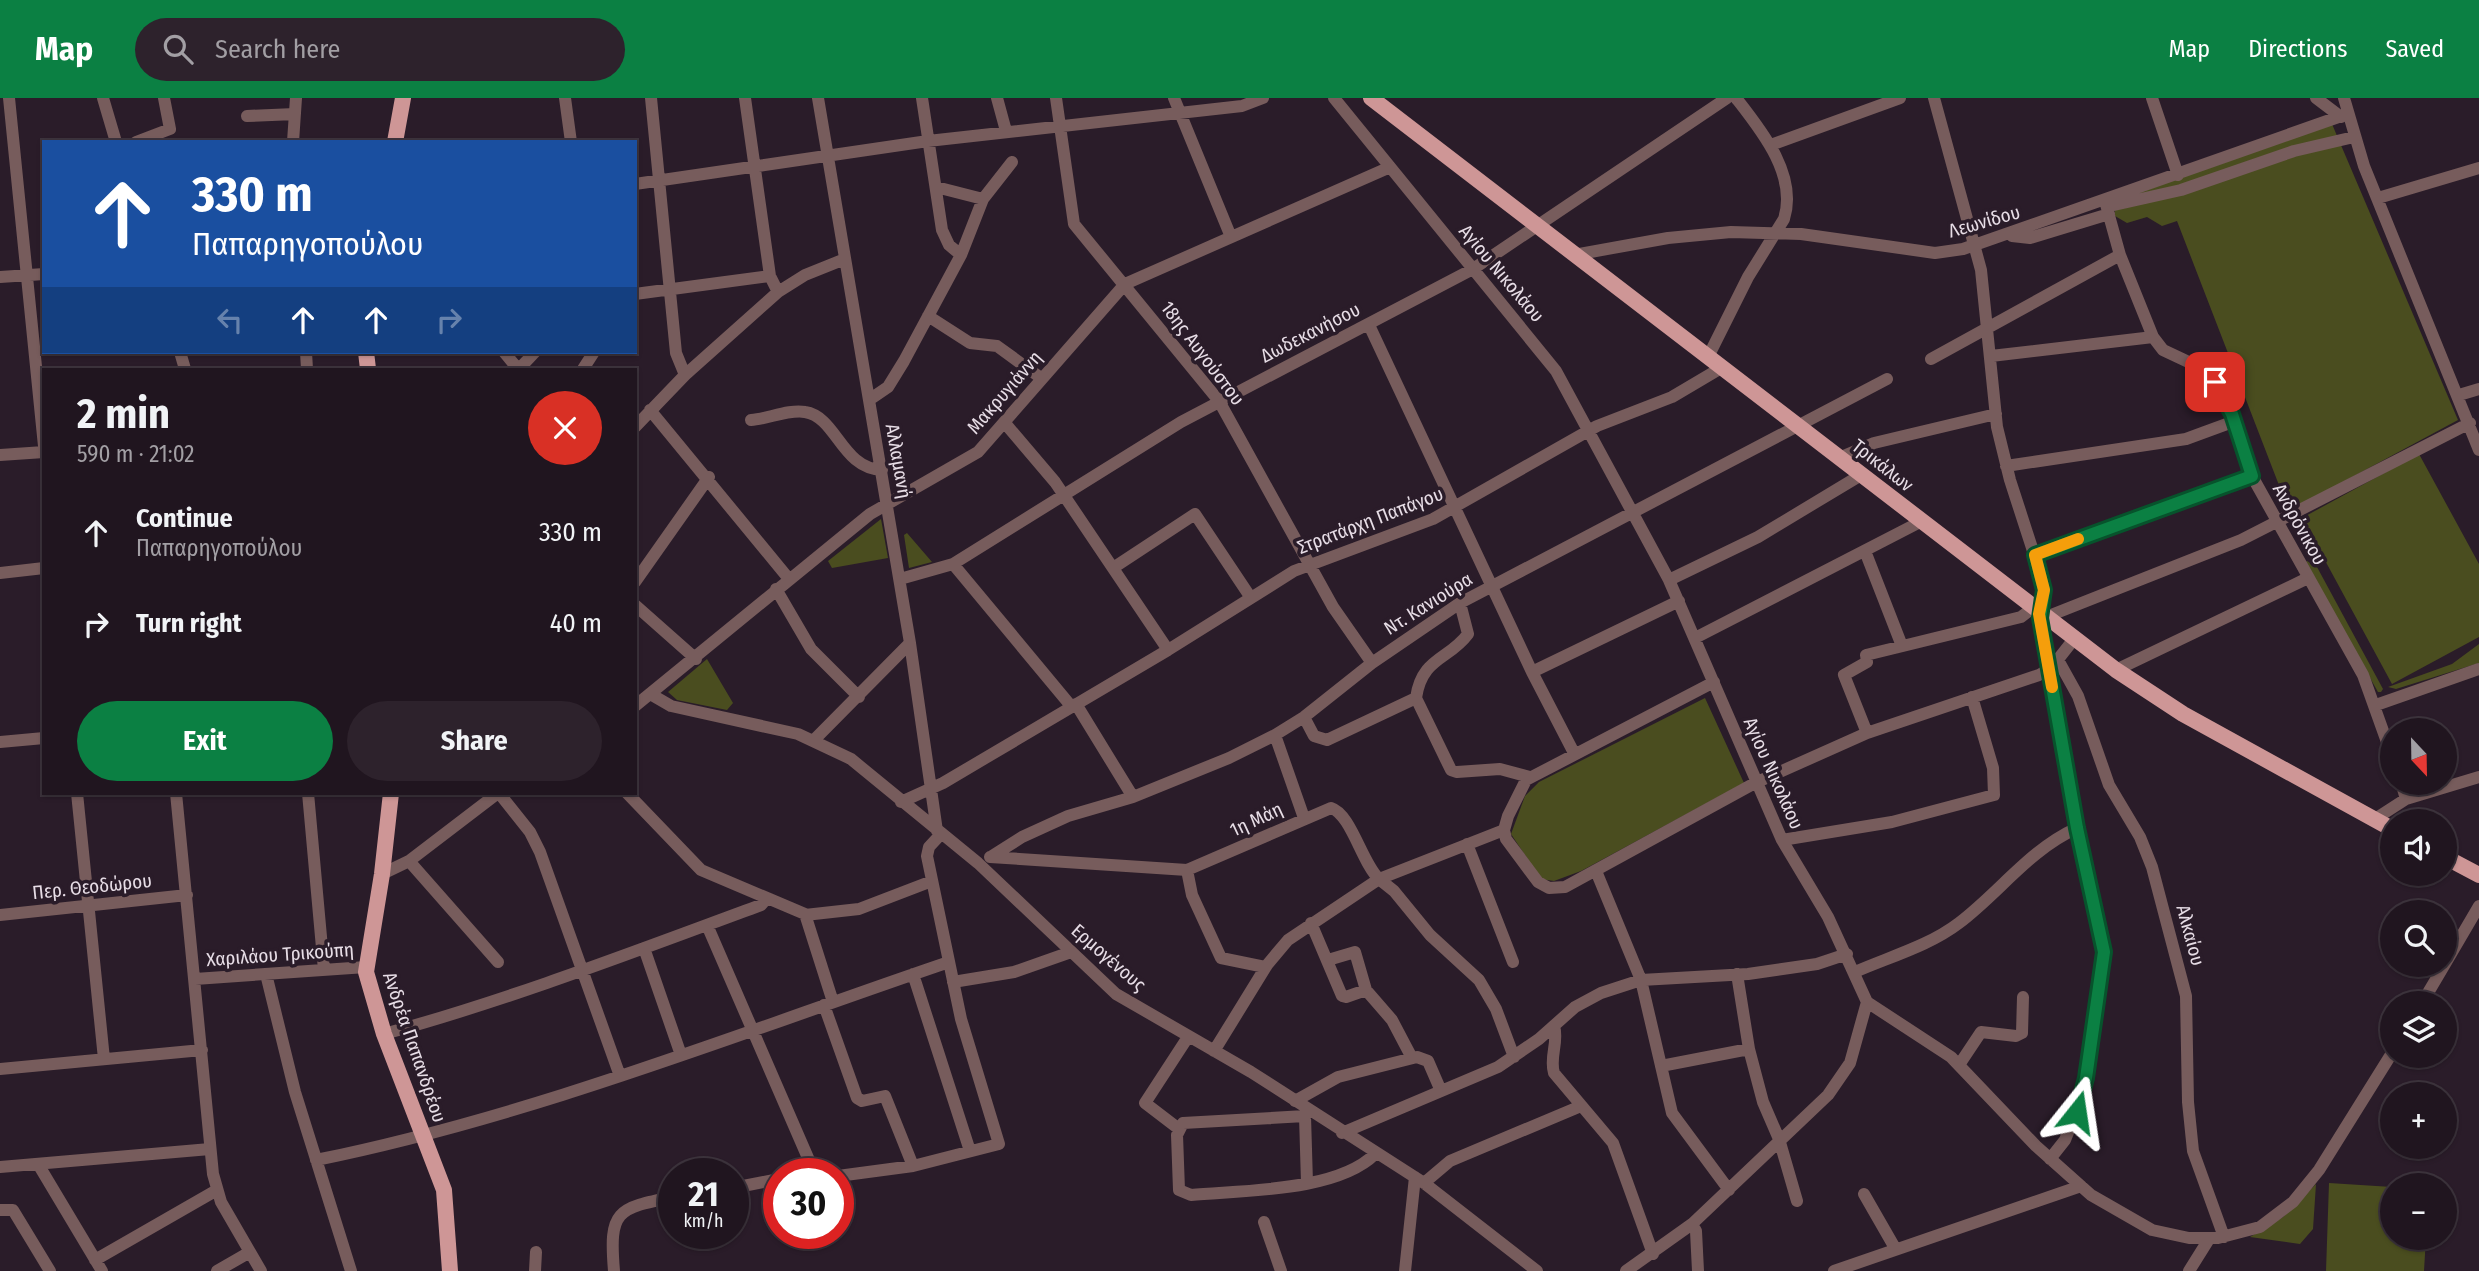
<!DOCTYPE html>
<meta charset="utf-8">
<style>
body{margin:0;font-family:"Fira Sans Condensed",sans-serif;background:#2d222c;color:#f1f3f6;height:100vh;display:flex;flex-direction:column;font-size:26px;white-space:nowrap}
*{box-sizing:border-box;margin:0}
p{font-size:23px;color:#a29fa4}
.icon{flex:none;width:38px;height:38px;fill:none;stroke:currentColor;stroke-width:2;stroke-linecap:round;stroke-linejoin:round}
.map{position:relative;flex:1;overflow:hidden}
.side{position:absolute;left:42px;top:270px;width:595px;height:427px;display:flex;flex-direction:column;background:#20151f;border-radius:0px;box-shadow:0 2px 5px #0004,0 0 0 2px #3d343d}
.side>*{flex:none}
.hud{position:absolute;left:42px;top:42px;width:595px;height:214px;border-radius:0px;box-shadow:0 2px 5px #0004,0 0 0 2px #3d343d;background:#1a4fa0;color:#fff;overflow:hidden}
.needle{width:46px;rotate:158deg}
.buttons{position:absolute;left:2380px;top:620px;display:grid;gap:14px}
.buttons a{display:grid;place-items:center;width:77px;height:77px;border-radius:50%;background:#20151f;box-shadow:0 2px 5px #0004,0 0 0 2px #3d343d;font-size:35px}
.speed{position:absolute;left:658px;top:1060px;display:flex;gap:14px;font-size:35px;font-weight:700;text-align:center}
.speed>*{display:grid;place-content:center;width:91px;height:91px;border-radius:50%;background:#20151f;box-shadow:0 2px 5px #0004,0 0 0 2px #3d343d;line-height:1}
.speed small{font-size:18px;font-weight:400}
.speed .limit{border:10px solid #d22;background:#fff;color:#111}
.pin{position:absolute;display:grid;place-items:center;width:60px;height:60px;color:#fff;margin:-30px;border-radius:14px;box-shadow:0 4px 10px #0006}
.me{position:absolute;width:77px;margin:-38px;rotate:15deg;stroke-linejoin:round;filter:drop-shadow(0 0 5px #0008)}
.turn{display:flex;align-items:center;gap:24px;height:147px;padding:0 35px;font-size:32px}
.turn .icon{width:91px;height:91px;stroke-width:2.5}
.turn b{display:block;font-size:49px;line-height:60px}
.lanes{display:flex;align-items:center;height:66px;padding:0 35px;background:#0003;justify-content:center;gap:35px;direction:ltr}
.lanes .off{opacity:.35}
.round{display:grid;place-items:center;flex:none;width:74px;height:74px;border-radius:37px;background:#2d222c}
.summary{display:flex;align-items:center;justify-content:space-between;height:119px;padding:0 35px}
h1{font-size:42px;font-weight:700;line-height:52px}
.primary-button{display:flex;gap:14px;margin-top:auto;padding:14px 35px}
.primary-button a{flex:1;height:80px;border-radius:42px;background:#0b8043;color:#fff;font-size:28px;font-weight:700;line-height:80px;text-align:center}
.primary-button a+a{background:#2d222c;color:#f1f3f6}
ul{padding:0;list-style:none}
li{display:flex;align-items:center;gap:21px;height:91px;padding:0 35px}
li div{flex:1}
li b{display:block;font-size:26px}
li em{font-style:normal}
header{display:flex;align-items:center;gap:42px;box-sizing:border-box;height:98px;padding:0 35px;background:#0b8043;color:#fff}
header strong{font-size:33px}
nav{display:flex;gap:38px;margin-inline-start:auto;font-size:24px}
.search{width:490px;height:63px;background:#2d222c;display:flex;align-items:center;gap:18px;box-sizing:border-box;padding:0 24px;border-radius:38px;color:#a29fa4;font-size:26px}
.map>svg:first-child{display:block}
.green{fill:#4a4d1f}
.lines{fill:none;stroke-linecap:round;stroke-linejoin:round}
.minor{stroke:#775c5c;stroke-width:12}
.major{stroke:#ce9696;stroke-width:16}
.route-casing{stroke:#07532c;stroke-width:18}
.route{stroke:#0b8043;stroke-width:12}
.slow{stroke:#f59e0b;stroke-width:12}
.labels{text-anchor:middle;stroke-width:7;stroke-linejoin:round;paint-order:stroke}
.street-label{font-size:19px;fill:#e7dde6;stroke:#2a1c29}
</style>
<header>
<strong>Map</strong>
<div class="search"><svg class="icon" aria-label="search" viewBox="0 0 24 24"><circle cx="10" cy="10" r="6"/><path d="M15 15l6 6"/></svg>Search here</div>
<nav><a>Map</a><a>Directions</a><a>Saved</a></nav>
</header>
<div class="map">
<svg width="2479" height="1173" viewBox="0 0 2479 1173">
<rect width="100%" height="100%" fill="#2a1c29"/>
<path class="green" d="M2332 26 2458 322 2289 413 2177 123 2162 128 2147 119 2127 125 2115 118 2114 103Z
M2419 356 2479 466V539L2392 586 2302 420Z
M881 421 888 460 832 470 828 463Z
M907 435 932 464 909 470 904 437Z
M2307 463 2317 469 2383 591 2381 594H2378L2305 465Z
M2479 546V565L2396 591 2388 589 2452 566Z
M707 561 733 605 727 612 677 602 668 594Z
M1705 600 1744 685 1581 773 1554 783 1541 781 1511 736 1525 698 1539 684Z
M2329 1085 2392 1089V1139H2426L2424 1173H2326Z
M2316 1086 2313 1131 2300 1146 2250 1139 2283 1119Z"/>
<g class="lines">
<path class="minor" d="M9 0 44 348
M103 0 116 44
M565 0 571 44
M651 0 676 255 685 277
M745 0 770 178 778 194
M818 0 910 545 937 733
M922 0 942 132 949 147 961 157
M997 0 1006 33
M1056 0 1074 126 1219 303 1333 509 1372 565
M1174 0 1231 139
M1334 0 1556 273 1669 482 1782 742 1828 819 1867 904 1951 959 2036 1048 2091 1097 2152 1132 2189 1140H2218L2260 1129 2293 1104 2319 1072 2392 955
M1934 0 1981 172 1997 329 2010 382 2044 487 2041 525 2077 730 2104 850 2083 997 2065 1042 2050 1061
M2152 0 2178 77
M2316 0 2341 19
M2344 0 2364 68 2479 352
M247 18 295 16
M136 44 170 31 164 0
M293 44 296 0
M1771 47 1900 0
M635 86 928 43 1242 8 1263 0
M936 89 983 101
M2378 100 2479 70
M2105 103 2120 157 2153 239 2163 252 2197 268 2217 288 2235 323 2252 378 2363 577 2392 658
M2114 107 2181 92 2294 53 2354 39
M2012 138 2030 140 2109 116
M1574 157 1668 140 1731 134 1801 136 1935 155 1963 151 2347 16
M0 179 44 176
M635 196 770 178
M928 218 970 245 997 248 1041 280
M1369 227 1532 574 1574 655
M180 254 185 271
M306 254 307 271
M504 254 518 271
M1991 258 2153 239
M1708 259 1748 179 1784 121C1798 77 1761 32 1736 0
M1931 261 2120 157
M519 271 535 254
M583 271 594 254
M2459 297 2479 291
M869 302 888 289 904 263 961 157 983 101 1012 64
M650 312 789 481
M751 322C767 321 789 311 805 314 837 319 841 370 882 372
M1004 324 1055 384 1168 552
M635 329 685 277 778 194 805 177 845 161
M0 357 44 354
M1839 360 1874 345 1996 316
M2006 368 2186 341 2235 323
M1865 453 1902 548
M2035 457 2252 378
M953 466 1071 608
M1113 470 1195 416 1251 500
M0 475 44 470
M900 481 953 466 1181 324 1473 171 1727 0
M1669 482 1758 439 1861 377
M635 484 709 379
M776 491 811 551 859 599
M1460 505 1468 536C1449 562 1422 559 1416 600L1451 672 1457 674 1500 671 1530 679
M635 507 696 561
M2046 519 2241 442 2470 325
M1695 540 1922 423
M2058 562 2078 598 2109 687 2140 739 2152 769 2186 898 2188 1004 2193 1053 2224 1139
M2116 572 2308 480
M1532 574 1679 503
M1714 584 1526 682 1508 718 1504 732 1506 741 1538 784 1549 790 1565 789 1755 685 1867 635 2039 577 2052 569 2074 541
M652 597 671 608 798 636 851 661 978 765 1116 896 1251 974 1424 1085 1537 1173
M1076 606 1133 699
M2376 607 2479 571
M635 608 870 416 978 354 1125 186 1388 70
M1304 619 1314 638 1327 642 1416 600
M1867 635 1844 577 1867 564 1866 557 2021 519 2034 509
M1275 637 1304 720
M815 641 910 545
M0 644 44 640
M2401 684 2406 701
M77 695 104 961
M176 695 213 1076 221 1104 261 1173
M308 695 324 872
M499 695 530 734 540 754 620 978
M627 695 701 772 805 816 833 904
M901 704 943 685 1168 552 1294 473 1433 421 1597 328 1672 299 1721 270
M2375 721 2406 701 2479 679
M1782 742 1892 724 1994 697 1993 670 1972 599
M1467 746 1513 864
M992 758 1022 739 1068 718 1133 699 1229 660 1275 637 1304 619 1372 565 1460 505 1887 281
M990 759 1187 772 1331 710C1351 716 1362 765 1379 781L1504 732
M409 763 498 864
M1187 772 1192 797 1221 860 1265 869
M1596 773 1641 882 1672 1015 1729 1092
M382 776 409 763 498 695
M0 817 187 797
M805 817 859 811 932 783
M1311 825 1342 898 1346 899 1366 892 1392 922 1412 960
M707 827 815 1076
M644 850 681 957
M1328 862 1355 854 1366 892
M2445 866 2479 808
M1855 874C1889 859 1929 848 1959 825 2000 794 2029 752 2077 730
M266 876 295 994 351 1173
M913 876 970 1053
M1737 876 1749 951 1763 1004 1779 1041 1797 1103
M195 881 366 869
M953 884 1014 874 1071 854
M2422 905 2445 866
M824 907 857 1000 862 1003 885 998 913 1068
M1554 928C1559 944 1549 959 1554 975L1613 1045 1653 1156
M384 936C512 901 636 853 761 807L767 800
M1214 953 1267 867 1288 842 1379 781 1394 793 1430 837 1479 882 1496 911 1514 959
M1959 967 1981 934 2016 938 2022 935 2023 899
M1661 968 1749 951
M0 971 202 952
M1295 1003 1338 979 1417 959 1428 963 1441 993
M1309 1013 1305 1018 1183 1025 1177 1037 1179 1092 1191 1097C1242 1092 1337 1094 1375 1056
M1305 1018 1307 1085
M1179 1031 1145 1005 1188 939
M1342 1035 1498 969 1539 941 1575 909 1601 895 1641 882 1748 876 1817 866 1847 856
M316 1062C533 1018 740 935 949 864
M38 1066 102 1173
M0 1069 210 1051
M838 1078 913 1068 999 1046 961 921 927 758 929 749 941 736
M1424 1085 1450 1063 1581 1008
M733 1090 779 1081
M1864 1096 1895 1150
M0 1112H13L50 1173
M1264 1124 1281 1173
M1692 1126 1696 1133 1698 1173
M95 1162 217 1092
M217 1173 250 1154
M535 1173 536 1154
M614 1173C609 1113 616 1110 674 1099
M1405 1173 1415 1079
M1626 1173 1692 1126 1828 997 1850 965 1867 904
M1834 1173 2081 1088
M2189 1173 2209 1141"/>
<path class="major" d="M1371 0 2116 572 2183 616 2392 731
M395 44 403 0
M366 254 368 271
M391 695 382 776 366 874 384 936 444 1092 450 1173
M2445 759 2479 777"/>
</g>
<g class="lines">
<g class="route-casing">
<path id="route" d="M2077 1014 2086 980 2104 854 2077 730 2040 520 2044 492 2035 457 2252 378 2232 316 2215 284"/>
</g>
<use href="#route" class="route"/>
<path class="slow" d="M2052 589 2039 516 2044 492 2035 457 2078 441"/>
</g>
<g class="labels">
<g class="street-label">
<text transform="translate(1984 123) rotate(-16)" y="7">Λεωνίδου</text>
<text transform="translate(1502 175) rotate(50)" y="7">Αγίου Νικολάου</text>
<text transform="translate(1310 234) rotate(-27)" y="7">Δωδεκανήσου</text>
<text transform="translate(1203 255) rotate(53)" y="7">18ης Αυγούστου</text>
<text transform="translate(1004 294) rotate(-49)" y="7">Μακρυγιάννη</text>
<text transform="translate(899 363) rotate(80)" y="7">Αλλαμανή</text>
<text transform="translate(1883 367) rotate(38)" y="7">Τρικάλων</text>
<text transform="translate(1370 422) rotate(-21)" y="7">Στρατάρχη Παπάγου</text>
<text transform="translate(2300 426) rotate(61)" y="7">Ανδρόνικου</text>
<text transform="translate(1428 505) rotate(-32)" y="7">Ντ. Κανιούρα</text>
<text transform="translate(1774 675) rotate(66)" y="7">Αγίου Νικολάου</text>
<text transform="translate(1256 721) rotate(-25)" y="7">1η Μάη</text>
<text transform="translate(92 788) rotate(-6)" y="7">Περ. Θεοδώρου</text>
<text transform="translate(2191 837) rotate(75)" y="7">Αλκαίου</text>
<text transform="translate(280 856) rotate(-4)" y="7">Χαριλάου Τρικούπη</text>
<text transform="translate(1109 859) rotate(41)" y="7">Ερμογένους</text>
<text transform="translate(415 949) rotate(71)" y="7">Ανδρέα Παπανδρέου</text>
</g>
</g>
</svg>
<div class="buttons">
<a><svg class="needle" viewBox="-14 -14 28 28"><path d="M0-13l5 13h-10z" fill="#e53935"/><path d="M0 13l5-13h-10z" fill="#a29fa4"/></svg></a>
<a><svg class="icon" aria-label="sound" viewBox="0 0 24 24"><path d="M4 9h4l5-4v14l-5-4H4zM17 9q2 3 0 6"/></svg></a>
<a><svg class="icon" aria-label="search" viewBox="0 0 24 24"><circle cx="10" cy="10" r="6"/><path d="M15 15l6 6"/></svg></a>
<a><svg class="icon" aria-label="layers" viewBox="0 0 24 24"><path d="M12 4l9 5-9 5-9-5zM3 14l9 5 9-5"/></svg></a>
<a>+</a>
<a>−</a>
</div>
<div class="speed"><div>21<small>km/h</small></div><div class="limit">30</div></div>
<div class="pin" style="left:2215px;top:284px;background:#d93025"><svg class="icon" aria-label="arrive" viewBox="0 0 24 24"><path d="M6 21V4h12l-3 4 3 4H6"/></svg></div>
<svg class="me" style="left:2077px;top:1014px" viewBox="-20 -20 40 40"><path d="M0-17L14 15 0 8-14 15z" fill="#0b8043" stroke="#fff" stroke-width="4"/></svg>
<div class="hud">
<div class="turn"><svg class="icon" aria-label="ahead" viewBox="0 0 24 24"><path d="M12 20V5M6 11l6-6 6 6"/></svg><div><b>330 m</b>Παπαρηγοπούλου</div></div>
<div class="lanes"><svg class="icon off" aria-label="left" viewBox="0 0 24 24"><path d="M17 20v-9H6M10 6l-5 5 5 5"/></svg><svg class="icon" aria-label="ahead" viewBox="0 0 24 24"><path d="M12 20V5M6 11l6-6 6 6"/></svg><svg class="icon" aria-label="ahead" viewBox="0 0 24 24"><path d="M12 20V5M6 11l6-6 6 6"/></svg><svg class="icon off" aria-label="right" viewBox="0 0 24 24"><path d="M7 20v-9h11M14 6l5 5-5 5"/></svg></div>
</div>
<section class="side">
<div class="summary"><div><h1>2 min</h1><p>590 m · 21:02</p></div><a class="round" style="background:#d93025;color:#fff"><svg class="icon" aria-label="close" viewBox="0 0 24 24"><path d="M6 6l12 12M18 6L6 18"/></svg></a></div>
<ul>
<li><svg class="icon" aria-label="ahead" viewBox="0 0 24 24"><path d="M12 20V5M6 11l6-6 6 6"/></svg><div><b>Continue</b><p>Παπαρηγοπούλου</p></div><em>330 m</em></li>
<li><svg class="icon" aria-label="right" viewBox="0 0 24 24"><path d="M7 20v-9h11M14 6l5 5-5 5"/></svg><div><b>Turn right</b></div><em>40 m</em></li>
</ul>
<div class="primary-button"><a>Exit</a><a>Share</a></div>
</section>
</div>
